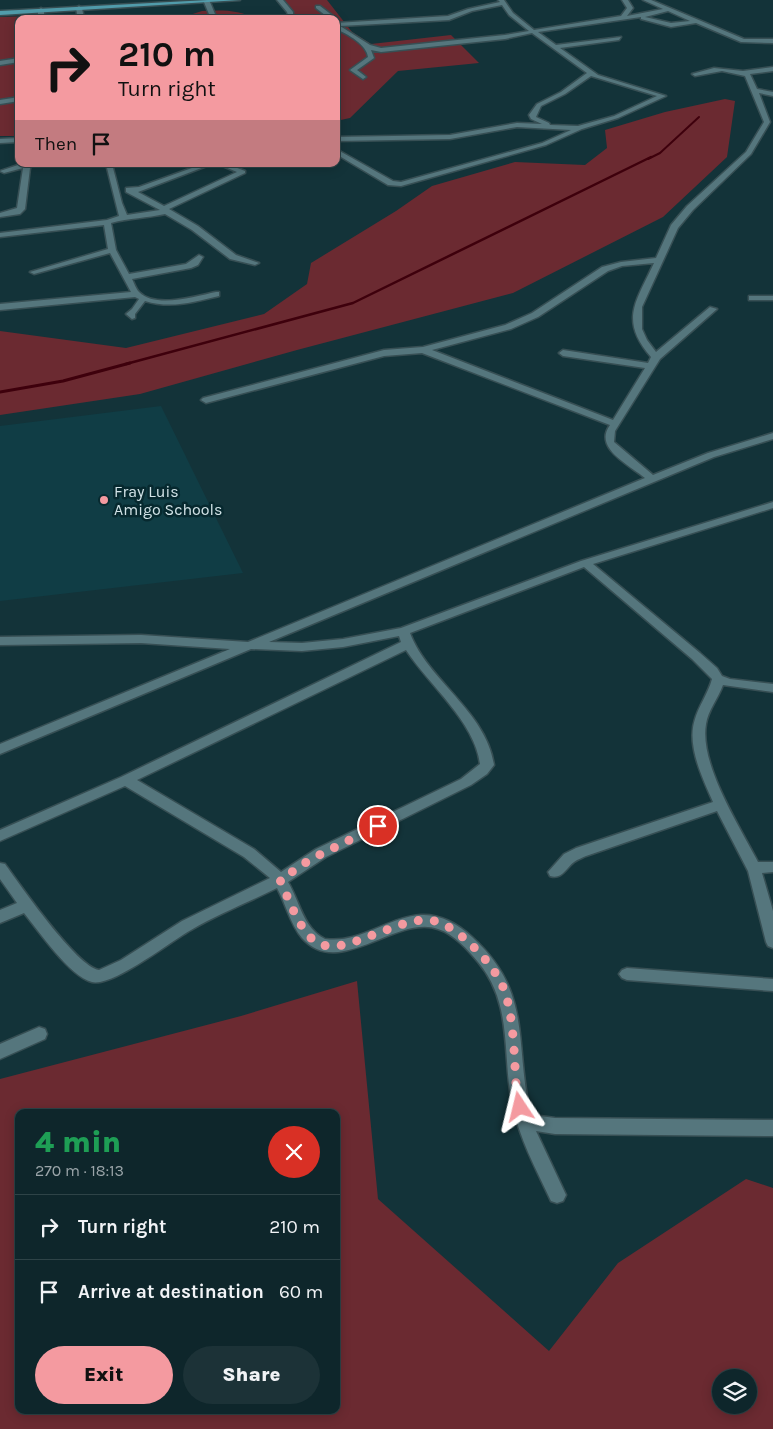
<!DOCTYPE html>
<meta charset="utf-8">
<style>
body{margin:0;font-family:Karla,sans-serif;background:#1c3237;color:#f1f3f6;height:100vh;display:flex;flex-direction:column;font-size:19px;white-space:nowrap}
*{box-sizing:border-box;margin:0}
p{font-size:16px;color:#9ba5a9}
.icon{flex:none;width:28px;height:28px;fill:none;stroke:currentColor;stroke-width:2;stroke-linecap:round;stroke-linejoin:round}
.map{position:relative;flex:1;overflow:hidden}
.side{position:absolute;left:15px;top:1109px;width:325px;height:305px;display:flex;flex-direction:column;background:#0e262b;border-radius:10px;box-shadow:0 2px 12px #0003,0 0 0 1px #2e4347}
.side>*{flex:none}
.top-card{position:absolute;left:15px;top:15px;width:325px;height:152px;border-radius:10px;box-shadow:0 2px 12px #0003,0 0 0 1px #2e4347;background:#f49aa0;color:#111;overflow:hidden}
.controls{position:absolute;left:712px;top:1369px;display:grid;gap:10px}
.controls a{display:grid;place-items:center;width:45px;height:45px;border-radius:50%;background:#0e262b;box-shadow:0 2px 12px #0003,0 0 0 1px #2e4347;font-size:25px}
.pin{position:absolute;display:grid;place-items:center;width:42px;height:42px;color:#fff;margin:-21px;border:2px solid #fff;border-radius:50%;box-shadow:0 1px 5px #0007}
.me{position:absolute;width:55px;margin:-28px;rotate:350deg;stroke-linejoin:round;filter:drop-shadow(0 0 4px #0008)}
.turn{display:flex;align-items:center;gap:18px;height:105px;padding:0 20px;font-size:22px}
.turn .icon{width:65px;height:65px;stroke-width:2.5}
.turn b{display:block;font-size:35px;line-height:42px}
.then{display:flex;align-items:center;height:48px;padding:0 20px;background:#0003;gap:10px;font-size:19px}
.round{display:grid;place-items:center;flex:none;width:52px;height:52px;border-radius:26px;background:#1c3237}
.overview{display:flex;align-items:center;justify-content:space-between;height:85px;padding:0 20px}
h1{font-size:30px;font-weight:800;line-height:38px;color:#1e9e55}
.action{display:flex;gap:10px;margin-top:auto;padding:10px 20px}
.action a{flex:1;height:58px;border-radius:30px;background:#f49aa0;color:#111;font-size:20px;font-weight:800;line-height:58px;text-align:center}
.action a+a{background:#1c3237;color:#f1f3f6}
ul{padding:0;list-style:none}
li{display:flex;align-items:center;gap:15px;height:65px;padding:0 20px;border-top:1px solid #2e4347}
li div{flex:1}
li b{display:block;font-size:19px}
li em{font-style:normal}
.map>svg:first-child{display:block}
.built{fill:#103d45}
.green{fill:#6b2a31;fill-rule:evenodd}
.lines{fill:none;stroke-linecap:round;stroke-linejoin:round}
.stream-far2{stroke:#3e000c;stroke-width:2}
.stream-far1{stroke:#3e000c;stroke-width:2.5}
.stream{stroke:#3e000c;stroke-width:3}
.minor-casing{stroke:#374f54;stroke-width:3}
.major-casing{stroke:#374f54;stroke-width:3}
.minor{fill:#55767d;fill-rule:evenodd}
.major{fill:#519cab;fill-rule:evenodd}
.route{stroke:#f49aa0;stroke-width:9;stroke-dasharray:0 16.2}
.poi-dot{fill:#f49aa0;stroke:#07292f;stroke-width:2}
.labels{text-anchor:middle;stroke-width:5;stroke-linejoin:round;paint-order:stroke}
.poi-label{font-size:16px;fill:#d2e3e7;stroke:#07292f;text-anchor:start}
</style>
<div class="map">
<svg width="773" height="1429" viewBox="0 0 773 1429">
<rect width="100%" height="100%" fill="#133339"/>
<path class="built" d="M161 406 243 573 0 601V426Z"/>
<path class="green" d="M283 0H327L352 32 371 44 451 35 479 63 398 71 350 118 336 121V19H297Z
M202 11C219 10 240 9 255 19H177Z
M68 15 77 19H19V136H0V17Z
M725 99 735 101 727 157 663 217 513 293 297 350 140 394 0 415V331L126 348 264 314 307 284 311 263 396 211 432 186 515 162 585 165 607 148 605 130 665 112Z
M357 981 378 1199 549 1351 618 1263 746 1179 773 1188V1429H0V1079L241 1016ZM19 1112H336V1410H19ZM721 1378H749V1405H721Z"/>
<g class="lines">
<path class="stream-far2" d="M648 159 660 153 699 117"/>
<path class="stream-far1" d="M126 364 353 303 651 157"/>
<path class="stream" d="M0 392 63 381 130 363"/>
<g class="minor-casing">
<path id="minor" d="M207 0 210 2 217 19H211L204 2Z
M277 0H283L293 12V18H289L287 12Z
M498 0H504L513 13 534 30 621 16 627 8 622 0H628L633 8 627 16 663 9 643 0H651L744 39H773V43L741 42 696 23 671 27 641 19V17L538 32 556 45 621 37 619 40 560 48 598 75 666 96 618 118 582 129 546 145 401 186 388 185 336 154V149L393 181 401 182 542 143 571 130 517 127 450 139 336 141V137L450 135 517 123 542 124 531 119 529 115 537 104 561 92 587 73 532 33 505 39 381 52 371 50 374 58 357 70 366 77 363 79 350 70 368 57C367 45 348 34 336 29V23L448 16 468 9 500 2ZM502 5 509 15 529 31 505 35 381 48 370 45 340 26 449 20 472 11ZM668 11 690 21 671 23 645 17ZM591 76 657 96 614 116 578 126 550 125 549 123 536 117 541 106 565 94Z
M79 6 82 8 84 19H78L76 8Z
M316 6H320L337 19H330L316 8Z
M41 8 44 10V19H38V10Z
M244 17H262L265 19H241Z
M19 58V62L0 65V61Z
M773 67V71L750 74 757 89 773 92V96L759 93 770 122 751 154 693 210 678 228 642 307V329L647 340 656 352 710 307 717 309 660 359 615 431 614 442 653 475 708 453 773 433V439L714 457 269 642 302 643 343 639 401 628 581 561 773 502V508L593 564 700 653 717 668 722 676 730 679 773 684V692L723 685C718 699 708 710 706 724 699 764 740 827 758 862H773V872L762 873 773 911V948L768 946 766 942 748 871 717 811 586 856C582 858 578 859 574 862 566 868 562 880 550 876L548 872 564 854 576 848 713 802C703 779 686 745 695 719 699 705 708 694 712 679L692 659 584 567 410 633C428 681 486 711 494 765L487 774 471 785 326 857 288 882C300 902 303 928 325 939 359 944 388 917 421 915 441 914 458 924 472 937 533 992 514 1042 530 1112L540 1116 555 1118 773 1120V1136L555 1134 536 1131 566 1195 563 1201 557 1203 551 1201C536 1169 519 1138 512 1103 502 1055 513 1003 478 962 468 950 454 934 438 929 397 914 339 980 302 938 290 924 286 904 277 888 249 902 218 914 191 930 171 941 113 987 92 982 70 977 38 930 24 913L0 923V910L17 903 0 879V863L5 864C20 885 77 967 99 970L121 960 182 921 270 878 244 857 125 786 0 841V830L121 777 401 642 399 636 343 647 302 651 251 649 0 754V744L230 649 141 643 0 645V637L141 635 248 642 645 478C629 465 593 448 610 425L422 353 384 356 206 403 201 400 203 398 384 350 423 347 505 325 532 313 602 267 621 262 656 258 671 225 687 206 746 152 764 122 745 76 722 71 695 76 692 74 714 68 743 71ZM654 263C636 302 619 320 651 357L648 363 563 350 559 353 563 356 645 368 613 420 432 350 511 329 538 317 608 271 622 266ZM406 650C429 685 475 722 480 764L461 779 316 849 281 872 254 849 137 780Z
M19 97V101L0 104V100Z
M19 138V142L0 143V139Z
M21 164H34L30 168 25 209 20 214 0 217V213L17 208 23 168 4 173 0 171Z
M106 164H112L122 203 127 215 160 210 126 192V188L139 187 203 164H212L138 192 164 206 237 172 218 164H227L245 171V173L169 209 198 226 236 255 259 263 255 265 230 259 192 230 165 214C147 218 129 218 111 223L116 250 129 274 186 264 199 255 203 257 198 265 191 268 132 279C134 283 136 289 139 292 156 309 196 296 216 292H219V296C194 302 171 309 145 301L135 314V318L132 319 126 314 132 309 139 299 135 297 0 310V304L131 292 110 253 34 274 30 272 108 249 104 225 0 237V233L107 220 119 216Z
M749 296H773V300H749Z
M627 968 773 979V991L627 980 622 978 619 974 622 970Z
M39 1027 45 1029 47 1034 45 1039 0 1059V1044Z"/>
</g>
<g class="major-casing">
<path id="major" d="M208 0H240L0 15V11Z"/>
</g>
<use href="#minor" class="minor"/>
<use href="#major" class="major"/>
</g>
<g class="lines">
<path class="route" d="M378 826 311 859 280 880C288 897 300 932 316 942 333 952 353 942 370 936 388 930 410 919 429 920 442 921 456 931 466 940 480 952 495 969 503 987 515 1016 514 1065 517 1097L520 1107"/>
</g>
<circle class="poi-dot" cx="104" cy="500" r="5"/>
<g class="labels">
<g class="poi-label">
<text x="114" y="497">Fray Luis<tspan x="114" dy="18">Amigo Schools</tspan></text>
</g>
</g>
</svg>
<div class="controls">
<a><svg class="icon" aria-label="layers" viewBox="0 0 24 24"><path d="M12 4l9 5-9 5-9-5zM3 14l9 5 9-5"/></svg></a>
</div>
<div class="pin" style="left:378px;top:826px;background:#d93025"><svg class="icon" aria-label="arrive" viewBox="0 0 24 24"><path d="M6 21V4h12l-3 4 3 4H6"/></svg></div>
<svg class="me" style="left:520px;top:1107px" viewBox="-20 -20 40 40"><path d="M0-17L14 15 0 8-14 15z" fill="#f49aa0" stroke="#fff" stroke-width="4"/></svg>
<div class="top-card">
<div class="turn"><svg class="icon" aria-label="right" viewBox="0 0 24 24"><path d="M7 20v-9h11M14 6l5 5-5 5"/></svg><div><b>210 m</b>Turn right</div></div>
<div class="then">Then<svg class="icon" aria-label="arrive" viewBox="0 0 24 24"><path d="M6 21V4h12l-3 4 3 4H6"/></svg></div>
</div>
<section class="side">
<div class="overview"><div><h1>4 min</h1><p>270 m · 18:13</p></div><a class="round" style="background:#d93025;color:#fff"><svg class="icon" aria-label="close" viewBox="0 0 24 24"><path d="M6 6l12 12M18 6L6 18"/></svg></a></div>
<ul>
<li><svg class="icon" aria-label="right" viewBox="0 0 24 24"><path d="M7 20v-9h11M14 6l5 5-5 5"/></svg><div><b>Turn right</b></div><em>210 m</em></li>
<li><svg class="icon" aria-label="arrive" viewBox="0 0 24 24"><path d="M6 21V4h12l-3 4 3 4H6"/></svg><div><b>Arrive at destination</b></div><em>60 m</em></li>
</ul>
<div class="action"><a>Exit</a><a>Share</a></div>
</section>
</div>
